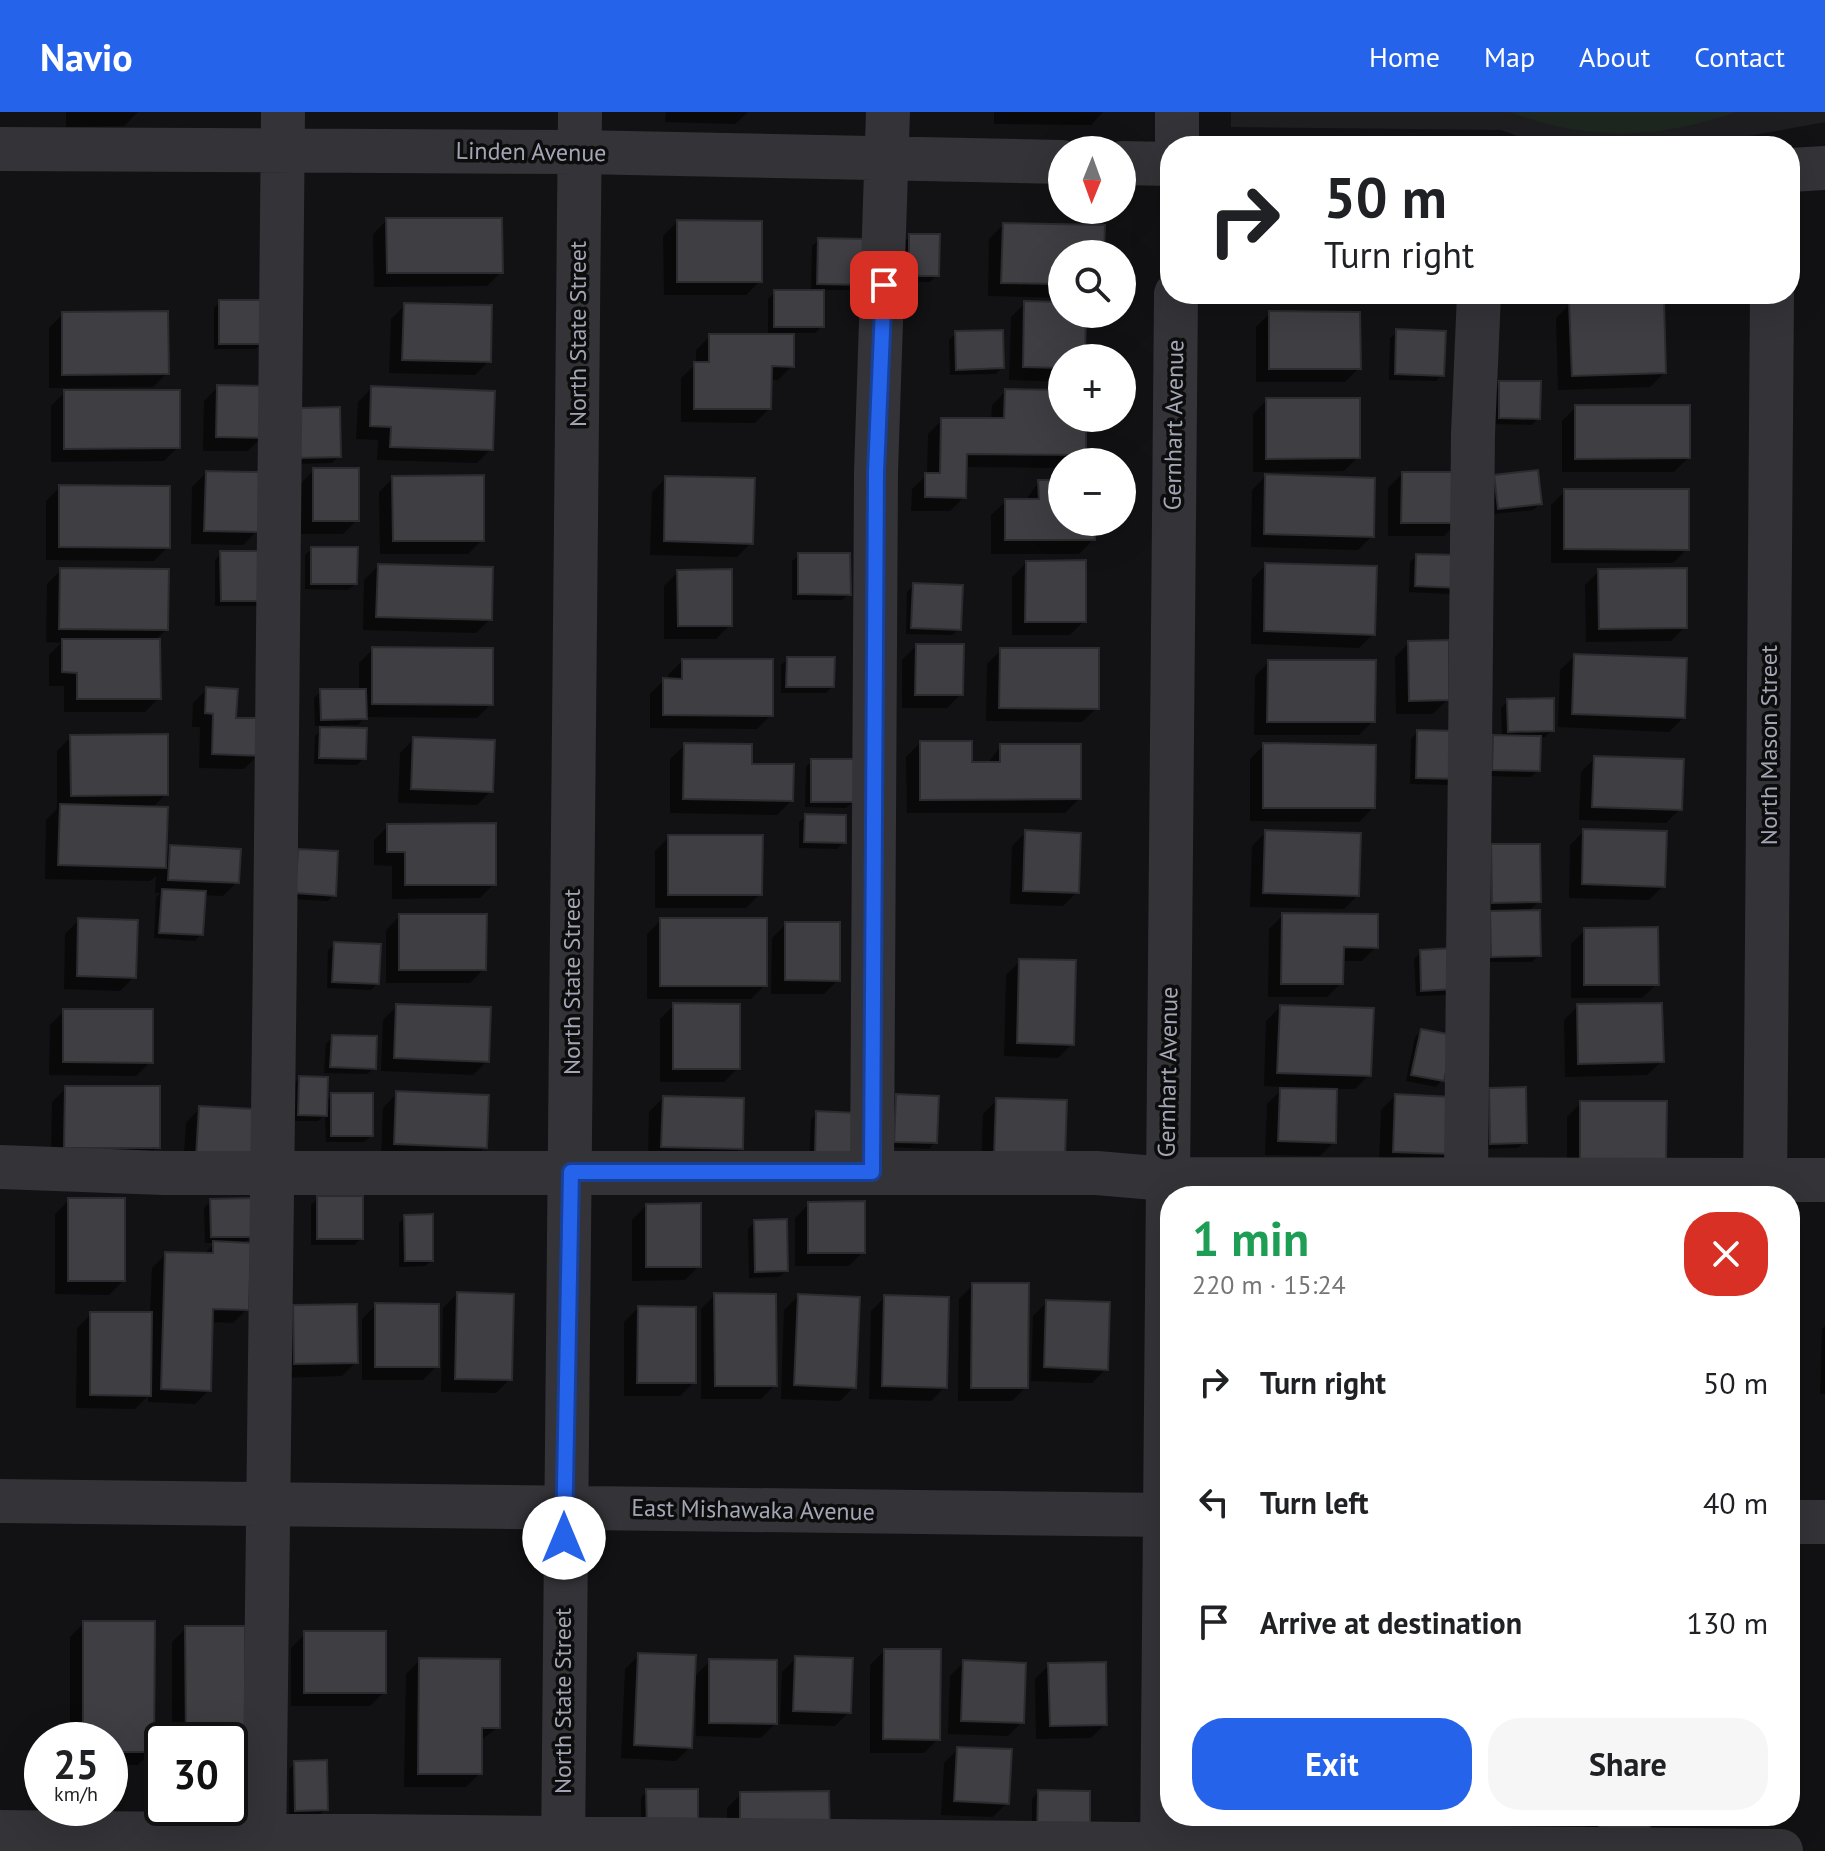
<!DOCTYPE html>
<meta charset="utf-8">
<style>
body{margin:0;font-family:"PT Sans",sans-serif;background:#f6f6f6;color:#202124;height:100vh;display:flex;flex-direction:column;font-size:30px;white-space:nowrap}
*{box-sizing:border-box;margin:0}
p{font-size:26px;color:#757577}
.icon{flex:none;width:44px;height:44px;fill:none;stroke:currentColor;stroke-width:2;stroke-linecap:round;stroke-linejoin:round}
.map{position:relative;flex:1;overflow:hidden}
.drawer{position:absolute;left:1160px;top:1074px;width:640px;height:640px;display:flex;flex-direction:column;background:#fff;border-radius:32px;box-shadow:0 8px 32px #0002}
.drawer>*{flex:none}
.guide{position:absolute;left:1160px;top:24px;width:640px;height:168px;border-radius:32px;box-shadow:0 8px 32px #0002;background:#fff;color:#202124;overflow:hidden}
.needle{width:52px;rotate:181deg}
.buttons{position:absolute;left:1048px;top:24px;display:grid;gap:16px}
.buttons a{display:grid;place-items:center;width:88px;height:88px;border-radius:50%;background:#fff;box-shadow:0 8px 32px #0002;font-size:40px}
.speed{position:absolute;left:24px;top:1610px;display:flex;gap:16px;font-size:40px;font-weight:700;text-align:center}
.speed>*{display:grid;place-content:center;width:104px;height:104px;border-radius:50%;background:#fff;box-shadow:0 8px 32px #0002;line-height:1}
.speed small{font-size:20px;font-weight:400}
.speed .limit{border:4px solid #111;border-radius:12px;background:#fff;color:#111}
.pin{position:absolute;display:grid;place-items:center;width:68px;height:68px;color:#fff;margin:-34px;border-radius:16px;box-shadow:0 4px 12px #0006}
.me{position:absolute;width:88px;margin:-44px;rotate:0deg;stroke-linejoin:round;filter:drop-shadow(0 0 6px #0008)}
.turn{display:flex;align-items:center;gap:28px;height:168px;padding:0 32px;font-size:36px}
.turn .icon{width:104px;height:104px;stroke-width:2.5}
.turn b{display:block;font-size:56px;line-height:68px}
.round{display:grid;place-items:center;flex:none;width:84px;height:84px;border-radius:32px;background:#f6f6f6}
.head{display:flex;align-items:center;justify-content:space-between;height:136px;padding:0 32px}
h1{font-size:48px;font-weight:600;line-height:60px;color:#1e9e55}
.primary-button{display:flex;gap:16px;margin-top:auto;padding:16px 32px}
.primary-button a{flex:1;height:92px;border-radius:32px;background:#2563eb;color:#fff;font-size:32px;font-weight:600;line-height:92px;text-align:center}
.primary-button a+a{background:#f6f6f6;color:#202124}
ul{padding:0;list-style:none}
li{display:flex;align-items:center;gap:24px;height:120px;padding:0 32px}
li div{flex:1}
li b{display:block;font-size:30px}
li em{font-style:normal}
header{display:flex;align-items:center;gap:48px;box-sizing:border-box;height:112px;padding:0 40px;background:#2563eb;color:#fff}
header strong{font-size:38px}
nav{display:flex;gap:44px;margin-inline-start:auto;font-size:28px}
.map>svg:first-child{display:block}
.built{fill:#1e1e20}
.green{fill:#1e2620}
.shadow{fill:#0007}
.building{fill:#3e3e43;stroke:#2c2b2f;stroke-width:2}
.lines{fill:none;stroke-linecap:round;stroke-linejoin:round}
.minor{stroke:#333338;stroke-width:44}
.route-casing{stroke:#184099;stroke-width:20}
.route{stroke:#2563eb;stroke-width:14}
.labels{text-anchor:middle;stroke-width:7;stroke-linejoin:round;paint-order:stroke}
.street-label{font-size:24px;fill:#a3a6b4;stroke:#0d0d0e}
</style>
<header>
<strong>Navio</strong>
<nav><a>Home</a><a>Map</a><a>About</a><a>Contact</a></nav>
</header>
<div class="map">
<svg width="1825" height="1739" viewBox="0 0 1825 1739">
<rect width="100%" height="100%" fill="#121113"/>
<path class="built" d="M1231 0H1825V10L1712 31 1528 28 1501 18 1231 15Z"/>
<path class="green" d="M1509 0H1736C1657 28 1588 29 1509 0Z"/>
<path class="shadow" d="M66 0H138L124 14 66 15Z
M666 0H748L735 12 665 10Z
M994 0H1103L1091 13 994 12Z
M387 108 501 160 487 174 374 175 373 122Z
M677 110 760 169 746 183H664L663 124Z
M1003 113 1102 142H1062V186L988 184 989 127Z
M910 124 937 163 930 170H903V131Z
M819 128 863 172 856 178H822V214L815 221H792V254L778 268H770L769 297 755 311 681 310V266L696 252V238L710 224H768V187L775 180H811L812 134Z
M1275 182H1381L1377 186 1275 185Z
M220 190 262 231 256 237H214V196Z
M1025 191 1062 192V202H1084L1083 246H1062V270L1009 268 1011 205Z
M1570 192 1664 261 1650 275 1558 278 1556 206Z
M405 193 489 249 475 263 389 261 391 207Z
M1270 201 1359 256 1345 270H1256V215Z
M63 202 167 261 153 275 49 276V216Z
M1397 220 1442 263 1436 269 1389 268 1390 226Z
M956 221 1002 255 996 262 950 263 949 228Z
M1500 271 1538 306 1532 313 1493 312 1494 277Z
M218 275 262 325 248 339H203L204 289Z
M372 276 491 337 477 351 377 348 378 328 356 327 358 290Z
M1006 279 1062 280V306H1084V342L1076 350H1062V356L965 355 964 385 950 399H911L912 377 927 363 928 322 942 308H991L992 293Z
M65 280 178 335 164 349 51 350V294Z
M1267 288 1358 345 1344 359 1253 360V302Z
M1576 295 1688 346 1674 360H1562V309Z
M338 297 339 344 332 351 295 352Z
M314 358 357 408 343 422H300V372Z
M206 361 257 419 243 433 191 432 192 375Z
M1402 362 1458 410 1444 424H1388V376Z
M1266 364 1372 424 1358 438 1251 435 1252 378Z
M1495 365 1540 392 1533 398 1492 402Z
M393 366 482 428 468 442H380L379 380Z
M666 366 751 431 737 445 650 443 652 380Z
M1039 370H1062V410H1093V428L1079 442H991V403L1006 389H1025Z
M60 375 168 435 154 449 46 448V389Z
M1565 379 1687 437 1673 451H1551V393Z
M312 437 355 472 348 478 305 477V443Z
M221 441H263L257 494H215V448Z
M799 443 849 482 842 488H792V449Z
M1417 444 1456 475 1449 482 1409 480 1410 450Z
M1026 451 1084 509 1070 523H1012V465Z
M1266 453 1373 522 1359 536 1251 532 1252 467Z
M378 454 490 507 476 521 363 518 364 468Z
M61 458 166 518 154 529 159 586 145 600H64V574H49V543L61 531 46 530 47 472Z
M1599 459 1685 515 1671 529 1586 530 1585 473Z
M678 460 730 513 716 527H664V474Z
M914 473 959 517 952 523 906 522 907 480Z
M1409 531 1447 588 1433 602H1396L1395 545Z
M916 534 961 582 947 596H902V548Z
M373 537 491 592 477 606 365 605 358 613H330L364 646 357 653 314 652 315 624 325 614H315L314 586 321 579H359V551Z
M1001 538 1097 596 1082 610 986 609 987 552Z
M1575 544 1683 606 1669 620 1558 615 1560 558Z
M788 547 832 575 826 581H781V553Z
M682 549 771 603 757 617 650 616V582L664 568H669L668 563Z
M1269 550 1373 609 1359 623H1254L1255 564Z
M207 577 234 608 258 643 244 657 199 656 200 615H192L193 591Z
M1508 589 1552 618 1545 625H1539L1538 658 1531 665 1486 664 1488 632 1494 625H1502L1501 596Z
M1418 620 1458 621 1450 673 1410 672 1411 627Z
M71 625 166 682 152 696 165 741 170 735 237 770 223 784 203 783 201 822 195 829 154 826 156 785 160 781H155L156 764 150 769 45 767 46 708 57 697V639Z
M414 627 491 679 477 693 398 691 400 641Z
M920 631 970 652H987L1001 634 1079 687 1065 701H907L906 645Z
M685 633 750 654 791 689 777 703 670 701V647Z
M1264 633 1373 696 1359 710 1250 709V647Z
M1595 646 1680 697 1666 711 1579 708 1581 660Z
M812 649 853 690 846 696 805 695 806 655Z
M806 704 844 730 837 737 799 736V710Z
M388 714 494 772 480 786 392 787V754L374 753V728Z
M1584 719 1663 774 1649 788 1569 786 1570 733Z
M1026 720 1077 780 1063 794 1010 792 1012 734Z
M1266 720 1358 783 1344 797 1250 795 1252 734Z
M669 725 760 782 746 796H655V739Z
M1492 734 1539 789 1528 800 1539 843 1532 850H1485L1478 748Z
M292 746 334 783 328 789 289 787Z
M1283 803 1376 835 1362 849H1341V871L1327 885H1268L1269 817Z
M400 804 484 857 470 871H386V818Z
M79 808 134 865 120 879 64 877 65 822Z
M661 808 765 873 751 887H647V822Z
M786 812 838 868 824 882H771L772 826Z
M1585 818 1657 872 1642 886H1571V832Z
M335 832 378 871 371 878 327 876 328 838Z
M1421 840 1453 876 1446 883 1416 884 1414 847Z
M1020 849 1072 932 1058 946 1004 944 1006 863Z
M674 893 738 956 724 970H660V907Z
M397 894 487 949 473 963 381 959 383 908Z
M1578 894 1662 949 1647 963 1565 965 1564 908Z
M1280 895 1369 963 1355 977H1335L1334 1030 1320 1044 1265 1043 1267 992 1284 975 1264 974 1266 909Z
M64 899 150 950 136 964 49 963 50 913Z
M1422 919 1442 968 1436 975 1406 969 1415 925Z
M333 925 374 956 367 962 324 961 326 932Z
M300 966 325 990 332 983 371 1024 364 1030H326L325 1003 318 1009H292L293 972Z
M66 976 158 1035 144 1049H51L52 990Z
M1490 978 1524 1030 1518 1036 1484 1037 1483 985Z
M397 981 485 1035 471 1049 381 1046 383 996Z
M896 984 935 1030 929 1037 889 1035 890 991Z
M1395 984 1449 1041 1435 1055 1379 1053 1381 998Z
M663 986 741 1036 727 1050 648 1048 649 1000Z
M997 988 1065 990 981 1058 983 1002Z
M1581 991H1665L1567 1064V1005Z
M200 996 252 999 183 1058 186 1011Z
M817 1001 855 1002 809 1049 811 1008Z
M318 1086 361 1127 354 1133H311V1093Z
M69 1088 123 1169 109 1183 55 1182V1102Z
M211 1089 252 1124 243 1132 247 1197 233 1211 211 1210 209 1278 195 1292 148 1290V1284L135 1297 76 1296 77 1216 91 1202H150L152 1156 166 1142 203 1143 215 1131H205L204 1096Z
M809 1092 863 1140 849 1154H795V1106Z
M646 1094 699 1154 685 1168 632 1169V1108Z
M405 1105 432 1148 425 1154 399 1155V1111Z
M755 1110 786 1159 779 1165 749 1166 748 1117Z
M973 1173 1026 1275 1012 1289H958L959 1187Z
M457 1182 510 1267 496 1281 441 1280 443 1196Z
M715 1183 775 1273 761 1287H701V1197Z
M798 1184 854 1275 840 1289 781 1287 784 1198Z
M885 1185 945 1275 931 1289 869 1287 871 1199Z
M1047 1190 1106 1257 1092 1271 1031 1269 1033 1204Z
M376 1193 437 1254 423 1268H362V1207Z
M294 1195 356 1250 342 1264 281 1266 280 1209Z
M638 1196 694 1270 680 1284H624V1210Z
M1825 1214V1282H1820L1822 1217Z
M84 1511 152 1639 138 1653H110V1628H70V1525Z
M186 1516 243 1627 230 1640V1628H172V1530Z
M305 1522 384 1580 370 1594H291V1536Z
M884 1539 938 1627 924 1641H870V1553Z
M639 1543 693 1566 710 1549 775 1612 761 1626 696 1624V1587H692L690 1635 676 1649 621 1646 625 1557Z
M796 1546 849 1600 835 1614 780 1612 782 1560Z
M420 1548 498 1615 480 1629V1661L466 1675H404L406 1562Z
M964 1550 1022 1610 1008 1624 948 1622 950 1564Z
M1049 1553 1105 1612 1091 1626 1036 1627 1035 1567Z
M958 1637 1007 1691 993 1705 941 1703 944 1651Z
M295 1651 326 1697 319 1703 289 1704V1658Z
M230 1667 235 1720 165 1718 166 1696H230Z
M647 1679H696L641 1721V1686Z
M1038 1680 1088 1681 1032 1728V1687Z
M741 1682 814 1730H727V1696Z
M1220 1704H1279L1270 1712H1220Z
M1586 1704H1648L1586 1737Z"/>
<path class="building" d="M386 106H502L503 161H387Z
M677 108 762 109V170H677Z
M1003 111 1105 113 1104 142H1062V172L1001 171Z
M909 122H940L939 164H909Z
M818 126 866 127 865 173 817 172Z
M774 178H824V215H774Z
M219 188H264V232H219Z
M1664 188 1666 261 1572 264 1569 191Z
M1024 189 1062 190V202H1086L1085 246H1062V256L1023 255Z
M404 191 492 193 491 250 402 248Z
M168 199 169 262 62 263V200Z
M1269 199 1360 200 1361 257H1269Z
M1396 217 1446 219 1444 264 1395 262Z
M1003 218 1004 256 956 258 955 219Z
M709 222H794V255L772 254 771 297H694V250H709Z
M1499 269H1541L1540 307 1499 306Z
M217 273 264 274V326L216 325Z
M371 274 495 279 493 338 390 335 391 315 370 314Z
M1005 277 1062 278V306H1086V343L967 342 966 386 925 385V361H940L941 306H1004Z
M64 278H180V336L64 337Z
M1266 286H1360V346L1266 347Z
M1575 293H1690V346L1575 347Z
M340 295 341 345 300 346V296Z
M313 356H359V409H313Z
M1538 358 1542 392 1498 397 1494 363Z
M206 359 261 360 259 420 204 419Z
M1402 360H1460V411H1401Z
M1265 362 1375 366 1374 425 1264 422Z
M484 363V429H393L392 364Z
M665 364 755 366 753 432 664 429Z
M1038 368H1062V410H1095V428H1005V387H1039Z
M59 373 170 374V436L59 435Z
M1564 377H1689V438L1564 437Z
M311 435H358L357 472H311Z
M220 439H265L266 489H221Z
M798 441H850L851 483 798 482Z
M1416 442 1459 443 1458 476 1415 474Z
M1086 448V510H1025L1026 449Z
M1265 451 1377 454 1375 523 1264 519Z
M378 452 493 455 492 508 376 505Z
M60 456 169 457 168 518 59 517Z
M1687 456V516L1599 517 1598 457Z
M732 457V514H678L677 458Z
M913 471 963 473 961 518 911 516Z
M62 527H160L161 587H77V561L62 560Z
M1449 528V588L1409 589 1408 529Z
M916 532H964L963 583H915Z
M372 535 493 536V593L372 592Z
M1000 536H1099V597L999 596Z
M1574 542 1687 546 1685 606 1572 602Z
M787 545H835L834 575H786Z
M682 547H773V604L663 603V566L682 567Z
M1268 548H1376L1375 610H1267Z
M206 575 238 577 236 606H261L260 644 212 642 213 602 205 601Z
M320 577H366L367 607 321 608Z
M1554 586V619L1508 620 1507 587Z
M320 615 367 616 366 647 319 646Z
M1417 618 1460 619 1459 667 1416 666Z
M168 622V683L71 684 70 623Z
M1493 623 1541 624 1540 659 1492 658Z
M413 625 495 628 493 680 411 677Z
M920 629H972V650H1000V632H1081V687L920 688Z
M684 631 752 632V652H794L793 689 683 687Z
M1263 631 1376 633 1375 696H1263Z
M1594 644 1684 647 1682 698 1592 695Z
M811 647H855V690H811Z
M60 692 168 695 166 756 58 753Z
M805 702 846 703V731L804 730Z
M496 711V773H405V740H387V712Z
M1583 717 1667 719 1665 775 1582 772Z
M1025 718 1081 721 1079 781 1023 779Z
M1265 718 1361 721 1359 784 1263 781Z
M668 723H763L762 783H668Z
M1491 732H1540L1541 790 1492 791Z
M170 733 241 737 239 771 168 768Z
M298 737 338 739 336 784 295 781Z
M162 777 206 779 203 823 159 821Z
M1540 798 1541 844 1491 845 1490 799Z
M1282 801 1378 802V836L1344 835 1343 872H1281Z
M399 802H487L486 858H399Z
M78 806 138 808 136 866 77 864Z
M660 806H767V874H660Z
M785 810H840V869L785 868Z
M1658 815 1659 873H1584V816Z
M334 830 381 832 379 872 332 870Z
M1453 836 1455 877 1421 879 1420 838Z
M1019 847 1076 848 1074 933 1017 931Z
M673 891 740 892V957H673Z
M1662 891 1664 950 1578 952 1577 892Z
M396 892 491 895 489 950 394 946Z
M1280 893 1374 896 1371 964 1277 961Z
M63 897H153V951L63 950Z
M1421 917 1454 923 1444 969 1411 963Z
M332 923 377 924 376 957 330 955Z
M299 964 328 965 327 1004 298 1003Z
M65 974H160V1036H64Z
M1526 975 1527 1031 1490 1032 1489 976Z
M1280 976 1337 977 1336 1031 1278 1029Z
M396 979 489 983 487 1036 394 1032Z
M331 981H373V1024H331Z
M896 982 939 984 937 1031 894 1030Z
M1395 982 1453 985 1451 1042 1393 1040Z
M663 984 744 986 743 1037 661 1035Z
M996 986 1067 988 1065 1047 994 1045Z
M1580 989H1667L1666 1051H1580Z
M199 994 254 997 252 1048 196 1045Z
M816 999 857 1001 856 1045 815 1044Z
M317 1084H363V1127H317Z
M68 1086H125V1169H68Z
M253 1086 254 1125H211L210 1087Z
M865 1089V1141H808V1090Z
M701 1091V1155H646V1092Z
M433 1102V1149H405L404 1103Z
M787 1107 788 1159 755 1160 754 1108Z
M213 1129 251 1131 249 1198 213 1197 211 1279 161 1277 165 1140 213 1141Z
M972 1171H1029L1028 1276H971Z
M457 1180 514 1182 512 1268 455 1267Z
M714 1181 776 1182 777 1274H715Z
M798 1182 860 1185 856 1276 794 1273Z
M884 1183 949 1185 947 1276 882 1274Z
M1046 1188 1110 1190 1108 1258 1044 1255Z
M375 1191 439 1192V1255H375Z
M357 1192 358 1251 294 1252 293 1193Z
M638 1194 696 1195V1271H637Z
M90 1200H152L151 1284 90 1283Z
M83 1509H155L154 1640H110V1628H83Z
M185 1514H245V1628H186Z
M304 1519H386V1581H304Z
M884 1537H941L940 1628 883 1627Z
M638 1541 696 1543 692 1636 634 1633Z
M795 1544 853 1546 851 1601 793 1599Z
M419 1546 500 1547V1616H482V1662H418Z
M709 1547 777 1548V1612L709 1611Z
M963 1548 1026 1551 1024 1611 961 1609Z
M1106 1550 1107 1613 1050 1614 1048 1551Z
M957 1635 1012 1637 1009 1692 954 1689Z
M327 1648 328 1698 295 1699 294 1649Z
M230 1665 253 1666 251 1707 178 1704V1696H230Z
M646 1677H698V1716H647Z
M1038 1678 1090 1679V1722H1037Z
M829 1679 830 1716 740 1717V1680Z
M1599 1704H1650V1723L1599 1724Z"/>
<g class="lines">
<path class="minor" d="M1177 0V34
M0 37 579 40 1062 50
M1122 51 1170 52
M1790 58 1825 56
M0 1055 164 1061H1097L1166 1067 1825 1068
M872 1060 876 360 888 0
M1466 1065 1473 322 1479 182
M1765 1084 1772 182
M0 1389 1170 1403
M1790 1410H1825
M0 1720 1781 1739
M264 1739C272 1159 278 580 283 0
M563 1739 580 0
M1162 1739 1176 182"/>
</g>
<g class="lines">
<g class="route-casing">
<path id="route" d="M564 1426 571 1060H872L876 360 884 173"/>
</g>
<use href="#route" class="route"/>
</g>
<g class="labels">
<g class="street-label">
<text transform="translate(531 40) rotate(1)" y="8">Linden Avenue</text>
<text transform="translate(578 222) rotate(-90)" y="8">North State Street</text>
<text transform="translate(1174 313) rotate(-89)" y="8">Gernhart Avenue</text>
<text transform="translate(1769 633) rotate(-90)" y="8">North Mason Street</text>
<text transform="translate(572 870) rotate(-90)" y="8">North State Street</text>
<text transform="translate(1168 960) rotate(-89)" y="8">Gernhart Avenue</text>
<text transform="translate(753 1398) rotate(1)" y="8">East Mishawaka Avenue</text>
<text transform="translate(563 1589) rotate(-90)" y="8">North State Street</text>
</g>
</g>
</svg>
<div class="buttons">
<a><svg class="needle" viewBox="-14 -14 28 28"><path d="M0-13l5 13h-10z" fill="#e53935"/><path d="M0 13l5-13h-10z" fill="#757577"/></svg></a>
<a><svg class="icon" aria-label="search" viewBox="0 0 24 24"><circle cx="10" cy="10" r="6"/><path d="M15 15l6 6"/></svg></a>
<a>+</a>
<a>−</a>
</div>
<div class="speed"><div>25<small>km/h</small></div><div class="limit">30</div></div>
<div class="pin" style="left:884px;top:173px;background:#d93025"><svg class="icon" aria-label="arrive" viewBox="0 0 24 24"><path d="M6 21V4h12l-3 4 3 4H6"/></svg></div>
<svg class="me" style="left:564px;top:1426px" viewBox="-20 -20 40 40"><circle r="19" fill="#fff"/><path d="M0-13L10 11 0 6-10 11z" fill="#2563eb"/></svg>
<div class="guide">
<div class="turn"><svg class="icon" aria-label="right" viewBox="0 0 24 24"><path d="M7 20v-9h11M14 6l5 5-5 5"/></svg><div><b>50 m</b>Turn right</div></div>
</div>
<section class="drawer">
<div class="head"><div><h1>1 min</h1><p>220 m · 15:24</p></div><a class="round" style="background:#d93025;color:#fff"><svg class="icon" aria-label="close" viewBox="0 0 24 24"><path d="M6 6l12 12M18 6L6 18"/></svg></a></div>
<ul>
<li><svg class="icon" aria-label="right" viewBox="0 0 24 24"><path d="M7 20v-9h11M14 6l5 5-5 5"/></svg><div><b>Turn right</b></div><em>50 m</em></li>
<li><svg class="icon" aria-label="left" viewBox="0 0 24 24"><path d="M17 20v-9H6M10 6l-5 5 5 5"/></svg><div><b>Turn left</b></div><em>40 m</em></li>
<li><svg class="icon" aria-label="arrive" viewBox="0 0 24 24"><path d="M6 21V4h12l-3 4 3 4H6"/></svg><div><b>Arrive at destination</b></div><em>130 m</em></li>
</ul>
<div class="primary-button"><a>Exit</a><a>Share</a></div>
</section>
</div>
